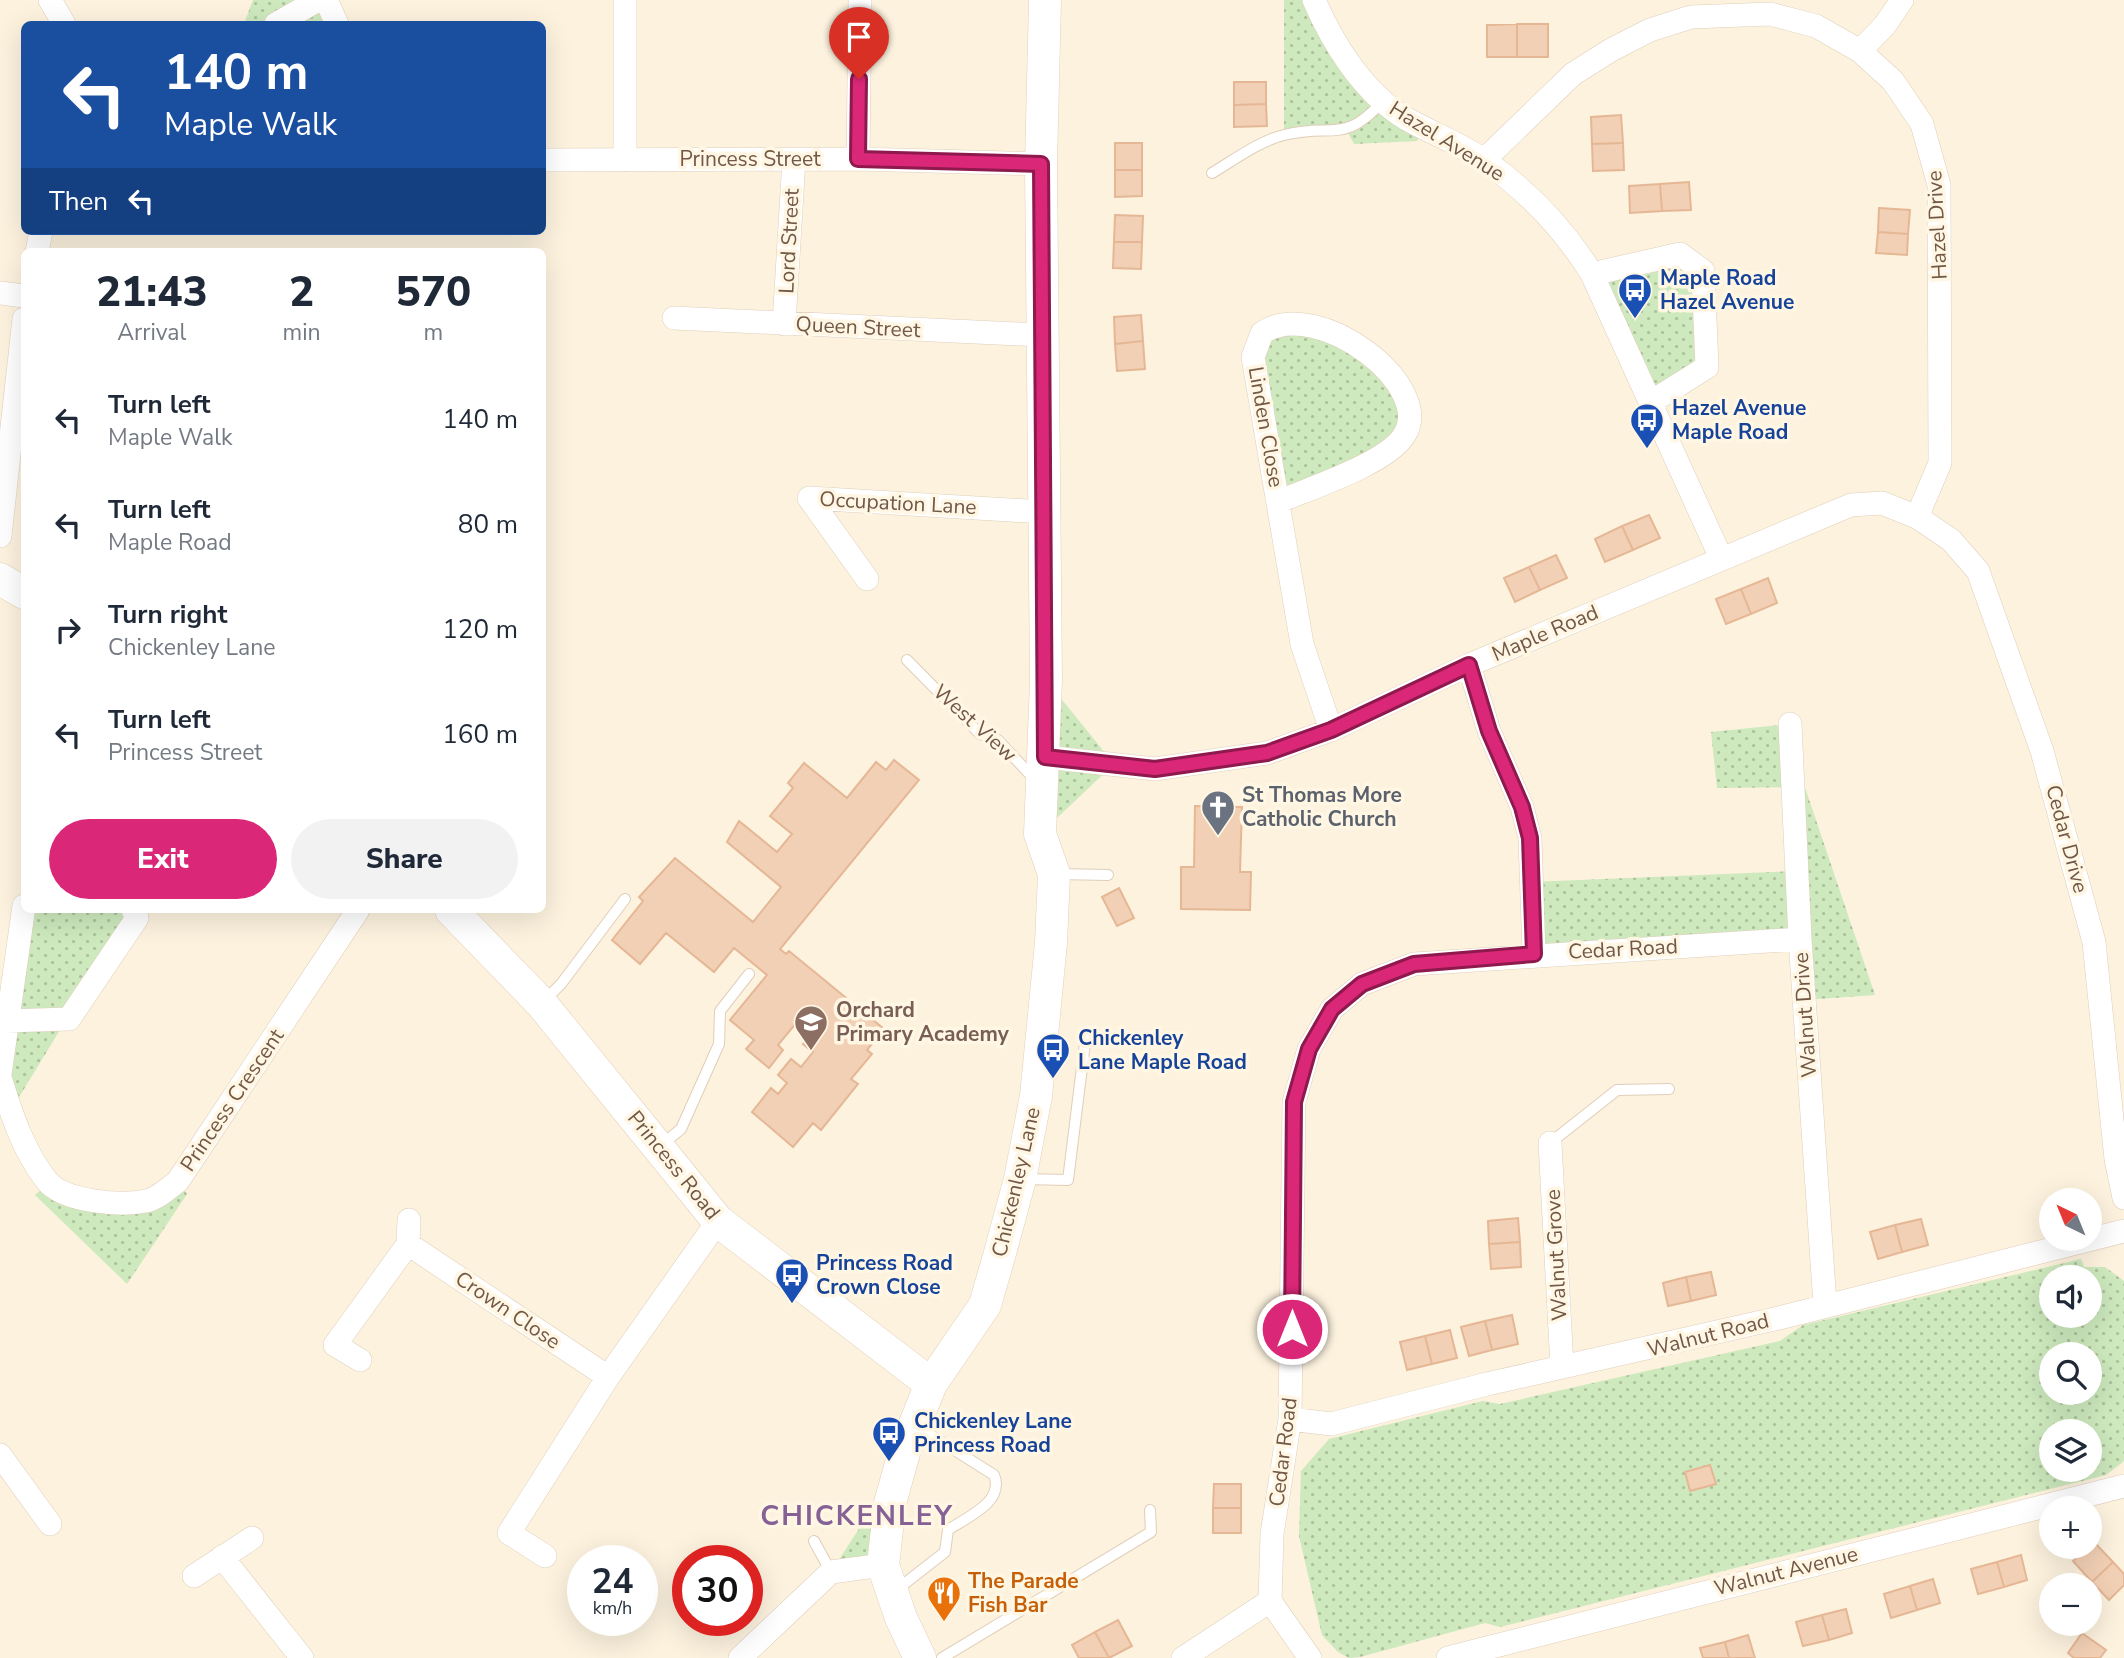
<!DOCTYPE html>
<meta charset="utf-8">
<style>
body{margin:0;font-family:"Nunito Sans",sans-serif;background:#f2f2f3;color:#1f2937;height:100vh;display:flex;flex-direction:column;font-size:26px;white-space:nowrap}
*{box-sizing:border-box;margin:0}
p{font-size:23px;color:#747a83}
.icon{flex:none;width:38px;height:38px;fill:none;stroke:currentColor;stroke-width:2;stroke-linecap:round;stroke-linejoin:round}
.map{position:relative;flex:1;overflow:hidden}
.panel{position:absolute;left:21px;top:248px;width:525px;height:665px;display:flex;flex-direction:column;background:#fff;border-radius:10px;box-shadow:0 7px 28px #0002}
.panel>*{flex:none}
.banner{position:absolute;left:21px;top:21px;width:525px;height:214px;border-radius:10px;box-shadow:0 7px 28px #0002;background:#1a4fa0;color:#fff;overflow:hidden}
.needle{width:46px;rotate:317deg}
.controls{position:absolute;left:2039px;top:1188px;display:grid;gap:14px}
.controls a{display:grid;place-items:center;width:63px;height:63px;border-radius:50%;background:#fff;box-shadow:0 7px 28px #0002;font-size:35px}
.speed{position:absolute;left:567px;top:1545px;display:flex;gap:14px;font-size:35px;font-weight:700;text-align:center}
.speed>*{display:grid;place-content:center;width:91px;height:91px;border-radius:50%;background:#fff;box-shadow:0 7px 28px #0002;line-height:1}
.speed small{font-size:18px;font-weight:400}
.speed .limit{border:10px solid #d22;background:#fff;color:#111}
.pin{position:absolute;display:grid;place-items:center;width:60px;height:60px;color:#fff;margin:-72px -30px;border-radius:50% 50% 50% 0;rotate:-45deg;box-shadow:0 0 7px #0007}
.pin .icon{rotate:45deg}
.me{position:absolute;width:77px;margin:-38px;rotate:0deg;stroke-linejoin:round;filter:drop-shadow(0 0 5px #0008)}
.turn{display:flex;align-items:center;gap:24px;height:147px;padding:0 28px;font-size:32px}
.turn .icon{width:91px;height:91px;stroke-width:2.5}
.turn b{display:block;font-size:49px;line-height:60px}
.then{display:flex;align-items:center;height:66px;padding:0 28px;background:#0003;gap:14px;font-size:26px}
.eta{display:flex;justify-content:space-evenly;align-items:center;height:119px;text-align:center}
.eta b{font-size:42px;font-weight:800;line-height:49px}
.action{display:flex;gap:14px;margin-top:auto;padding:14px 28px}
.action a{flex:1;height:80px;border-radius:42px;background:#db2777;color:#fff;font-size:28px;font-weight:800;line-height:80px;text-align:center}
.action a+a{background:#f2f2f3;color:#1f2937}
ul{padding:0;list-style:none}
li{display:flex;align-items:center;gap:21px;height:105px;padding:0 28px}
li div{flex:1}
li b{display:block;font-size:26px}
li em{font-style:normal}
.map>svg:first-child{display:block}
.park{fill:url(#park-dots);fill-rule:evenodd}
.building{fill:#f2d0b5;stroke:#e5b795;stroke-width:2}
.lines{fill:none;stroke-linecap:round;stroke-linejoin:round}
.lane-casing{stroke:#e0ceba;stroke-width:12}
.street-casing{stroke:#e0ceba;stroke-width:24}
.secondary-casing{stroke:#e5cfb8;stroke-width:33}
.lane{stroke:#fff;stroke-width:10}
.street{stroke:#fff;stroke-width:23}
.secondary{stroke:#fff;stroke-width:32}
.route-casing{stroke:#8e194d;stroke-width:18}
.route{stroke:#db2777;stroke-width:12}
.labels{text-anchor:middle;stroke-width:7;stroke-linejoin:round;paint-order:stroke}
.street-label{font-size:21px;fill:#725846;stroke:#fff6e4}
.transit-label{font-size:21px;font-weight:bold;fill:#164399;stroke:#fff6e4;text-anchor:start}
.worship-label{font-size:21px;font-weight:bold;fill:#5b616d;stroke:#fff6e4;text-anchor:start}
.education-label{font-size:21px;font-weight:bold;fill:#785e54;stroke:#fff6e4;text-anchor:start}
.food-label{font-size:21px;font-weight:bold;fill:#c56008;stroke:#fff6e4;text-anchor:start}
.district-label{font-size:28px;font-weight:bold;letter-spacing:2px;fill:#866196;stroke:#fff6e4}
</style>
<div class="map">
<svg width="2124" height="1658" viewBox="0 0 2124 1658">
<defs>
<pattern id="park-dots" width="8" height="8" patternUnits="userSpaceOnUse" patternTransform="scale(1.75)"><rect width="8" height="8" fill="#cde9bd"/><path d="M2 2h.1M6 6h.1" fill="none" stroke="#abc09b" stroke-width="1.8" stroke-linecap="round"/></pattern>
</defs>
<rect width="100%" height="100%" fill="#fcf2de"/>
<path class="park" d="M253 0H326L337 24H244Z
M1284 0H1314L1337 43 1424 128 1417 141 1354 144 1347 131 1284 135Z
M1680 254 1703 271 1707 367 1651 402 1592 274Z
M1295 322 1387 370 1406 433 1280 501 1256 344Z
M1046 680 1114 764 1040 834Z
M1790 724 1792 749 1875 995 1804 1000 1800 940 1534 954 1531 882 1797 871 1792 787 1717 788 1711 732Z
M24 910H133L10 1112 0 1074Z
M178 1181 187 1194 127 1284 35 1195 49 1183 109 1203Z
M2081 1259 2084 1267H2105L2124 1281V1461L2106 1475 1500 1627 1485 1623 1360 1657 1349 1658 1338 1652 1322 1635 1299 1536 1301 1471 1329 1439 1483 1401 1500 1404 1780 1341 1803 1325ZM2051 1278H2090V1316H2051ZM2051 1354H2090V1393H2051ZM2051 1432H2090V1470H2051Z
M899 1467 883 1565 831 1572Z"/>
<path class="building" d="M1517 24V57H1487V25Z
M1517 24H1548V57H1517Z
M1234 82H1266V104L1234 105Z
M1266 104 1267 126 1234 127V105Z
M1621 115 1623 143 1592 144 1591 117Z
M1115 143H1142V170H1115Z
M1623 143 1624 170 1593 171 1592 144Z
M1115 170H1142V196L1115 197Z
M1689 182 1691 210 1662 211 1660 184Z
M1660 184 1662 211 1630 213 1629 186Z
M1879 208 1910 210 1908 234 1878 232Z
M1115 215 1143 216 1142 242H1114Z
M1878 232 1908 234 1907 255 1876 253Z
M1114 242H1142L1141 269 1113 268Z
M1141 315 1143 341 1115 344 1114 317Z
M1143 341 1145 369 1117 371 1115 344Z
M1649 515 1660 538 1633 550 1622 526Z
M1622 526 1633 550 1605 562 1595 539Z
M1556 555 1567 578 1540 590 1529 567Z
M1529 567 1540 590 1515 602 1504 578Z
M1768 578 1777 603 1751 614 1741 589Z
M1741 589 1751 614 1726 624 1716 599Z
M894 760 919 780 780 949 786 954 789 951 884 1029 867 1050 872 1054 851 1079 858 1084 821 1130 813 1123 793 1147 752 1112 771 1088 778 1094 787 1083 778 1075 791 1059 801 1067 813 1052 803 1044 821 1023 806 1011 778 1045 783 1050 769 1068 746 1049 754 1040 730 1020 767 975 734 948 714 972 666 933 640 964 612 940 643 901 639 897 675 858 753 922 781 887 727 842 739 821 777 852 792 834 770 816 793 788 788 783 804 763 847 798 876 762 886 770Z
M1195 806 1242 807 1240 872H1251L1250 910 1181 909V867H1194Z
M1119 888 1134 918 1117 926 1102 897Z
M1518 1218 1520 1242 1489 1244 1488 1221Z
M1921 1219 1928 1245 1902 1252 1895 1225Z
M1895 1225 1902 1252 1878 1259 1870 1232Z
M1520 1242 1521 1267 1491 1269 1489 1244Z
M1711 1272 1716 1295 1691 1301 1686 1277Z
M1686 1277 1691 1301 1668 1306 1663 1283Z
M1512 1315 1518 1344 1492 1350 1485 1321Z
M1485 1321 1492 1350 1469 1356 1461 1327Z
M1450 1330 1457 1358 1432 1364 1425 1336Z
M1425 1336 1432 1364 1407 1370 1400 1342Z
M1710 1465 1716 1484 1690 1491 1685 1472Z
M1214 1484H1241V1508H1213Z
M1213 1508H1241V1533H1213Z
M2094 1542 2113 1562 2092 1582 2073 1561Z
M2021 1555 2027 1580 2004 1587 1997 1562Z
M1997 1562 2004 1587 1978 1594 1971 1569Z
M2113 1562 2124 1574V1585L2109 1600 2092 1582Z
M1933 1579 1940 1603 1917 1610 1910 1586Z
M1910 1586 1917 1610 1891 1618 1884 1594Z
M1846 1609 1852 1633 1829 1640 1822 1615Z
M1822 1615 1829 1640 1803 1646 1796 1622Z
M1118 1620 1132 1646 1109 1658 1095 1632Z
M1095 1632 1109 1658H1079L1072 1645Z
M2082 1633 2106 1650 2100 1658H2074L2068 1653Z
M1748 1635 1755 1658H1729L1725 1642Z
M1725 1642 1729 1658H1703L1700 1648Z"/>
<g class="lines">
<g class="lane-casing">
<path id="lane" d="M1212 173C1234 160 1259 141 1284 135 1333 122 1342 146 1383 101
M907 660 980 734 998 740 1036 781
M1058 874 1108 875
M544 1001 561 984 625 899
M1550 1143 1617 1090 1669 1089
M660 1146 681 1129 719 1044 720 1011 749 974
M1023 1179 1068 1180 1086 1035
M814 1541 831 1572
M895 1591 945 1552 948 1530C967 1517 1005 1502 994 1475L918 1427
M942 1658 1151 1532 1150 1510"/>
</g>
<g class="street-casing">
<path id="street" d="M50 0 64 24
M326 0 337 24
M625 0V160
M1314 0C1333 44 1363 92 1405 118 1431 133 1461 144 1485 161 1529 192 1564 229 1592 274L1721 558
M276 24 318 0
M1860 51 1885 25 1902 0
M858 159 860 0
M542 160 858 159 1041 164
M1484 160 1573 74 1611 50 1650 30 1691 17 1770 14 1816 26 1860 51 1893 81 1922 124 1939 185 1940 463 1917 517
M37 252 41 231
M1592 274 1680 254 1703 271 1707 367 1651 402
M0 293 24 296
M674 318 1041 335
M784 324 794 159
M1280 501C1311 488 1384 464 1403 437 1439 388 1318 295 1262 333L1253 357 1302 644 1331 730
M0 536 24 319
M867 579 809 498 1045 512
M1469 665 1489 731 1522 807 1530 838 1534 954
M1790 724 1800 939 1825 1305
M1045 757 1155 769 1267 753 1331 730 1469 665 1851 505 1882 503 1917 517 1951 540 1978 571 2042 751 2094 942 2116 1159 2124 1198
M6 1021 69 1019 137 918 133 910
M0 1074 24 906
M0 1077C11 1113 23 1151 47 1181 64 1202 121 1206 146 1201 157 1199 169 1188 178 1181L358 910
M1550 1143 1562 1367
M408 1244 608 1377
M360 1360 335 1345 408 1244 409 1220
M1290 1419 1331 1424 1487 1384 1783 1317 2124 1231
M0 1455 50 1524
M545 1556 509 1533 608 1377 718 1221
M222 1557 302 1658
M194 1576 252 1538
M740 1658 831 1572 883 1565
M1183 1658 1270 1601
M1310 1658 1270 1601 1272 1534 1290 1419 1294 1102 1309 1049 1332 1009 1362 984 1414 964 1800 939
M1448 1658 2124 1486"/>
</g>
<g class="secondary-casing">
<path id="secondary" d="M0 579 24 593
M451 910 541 1003 718 1221 931 1384
M920 1658 901 1618 883 1565 890 1503 906 1446 931 1384 985 1305 1000 1253 1020 1179 1036 1096 1051 943 1054 874 1040 834 1046 680 1041 164 1045 0"/>
</g>
<use href="#lane" class="lane"/>
<use href="#street" class="street"/>
<use href="#secondary" class="secondary"/>
</g>
<g class="lines">
<g class="route-casing">
<path id="route" d="M859 79 858 159 1041 164 1045 757 1155 769 1267 753 1331 730 1469 665 1489 731 1522 807 1530 838 1534 954 1414 964 1362 984 1332 1009 1309 1049 1294 1102 1292 1329"/>
</g>
<use href="#route" class="route"/>
</g>
<defs>
<g id="bus-pin" transform="scale(1.75)"><path d="M0 17L-7.5 6A9.5 9.5 0 1 1 7.5 6Z" fill="#1a4fb4" stroke="#fff6e4"/><path d="M-5-6H5V4H4V6H2V4H-2V6H-4V4H-5ZM-3.5-4V0h7V-4ZM-3.5 1.2v1.5H-2V1.2ZM2 1.2v1.5H3.5V1.2Z" fill="#fff"/></g>
<g id="church-pin" transform="scale(1.75)"><path d="M0 17L-7.5 6A9.5 9.5 0 1 1 7.5 6Z" fill="#6b7280" stroke="#fff6e4"/><path d="M-1.2-6h2.4v3.5h3.3v2.4h-3.3V6h-2.4V-.1h-3.3v-2.4h3.3Z" fill="#fff"/></g>
<g id="school-pin" transform="scale(1.75)"><path d="M0 17L-7.5 6A9.5 9.5 0 1 1 7.5 6Z" fill="#8d6e63" stroke="#fff6e4"/><path d="M0-5L7-2L0 1L-7-2ZM-4 1L0 2.5L4 1V4Q0 6-4 4Z" fill="#fff"/></g>
<g id="restaurant-pin" transform="scale(1.75)"><path d="M0 17L-7.5 6A9.5 9.5 0 1 1 7.5 6Z" fill="#e8710a" stroke="#fff6e4"/><path d="M-5-6h1v4h1v-4h1v4h1v-4h1v5L-1.5 .5V6h-2V.5L-5-1ZM5-6V6H3V1.5H1.5Q1.5-4 5-6Z" fill="#fff"/></g>
</defs>
<g fill-rule="evenodd">
<use href="#bus-pin" x="1635" y="290"/>
<use href="#bus-pin" x="1647" y="420"/>
<use href="#church-pin" x="1218" y="807"/>
<use href="#school-pin" x="811" y="1022"/>
<use href="#bus-pin" x="1053" y="1050"/>
<use href="#bus-pin" x="792" y="1275"/>
<use href="#bus-pin" x="889" y="1433"/>
<use href="#restaurant-pin" x="944" y="1593"/>
</g>
<g class="labels">
<g class="street-label">
<text transform="translate(1447 141) rotate(32)" y="7">Hazel Avenue</text>
<text x="750" y="166">Princess Street</text>
<text transform="translate(1937 225) rotate(-93)" y="7">Hazel Drive</text>
<text transform="translate(789 241) rotate(-87)" y="7">Lord Street</text>
<text transform="translate(858 327) rotate(3)" y="7">Queen Street</text>
<text transform="translate(1266 427) rotate(80)" y="7">Linden Close</text>
<text transform="translate(898 503) rotate(3)" y="7">Occupation Lane</text>
<text transform="translate(1545 633) rotate(-23)" y="7">Maple Road</text>
<text transform="translate(975 723) rotate(42)" y="7">West View</text>
<text transform="translate(2067 839) rotate(75)" y="7">Cedar Drive</text>
<text transform="translate(1623 949) rotate(-3)" y="7">Cedar Road</text>
<text transform="translate(1805 1015) rotate(-94)" y="7">Walnut Drive</text>
<text transform="translate(232 1100) rotate(-56)" y="7">Princess Crescent</text>
<text transform="translate(674 1165) rotate(51)" y="7">Princess Road</text>
<text transform="translate(1016 1182) rotate(-77)" y="7">Chickenley Lane</text>
<text transform="translate(1556 1255) rotate(-93)" y="7">Walnut Grove</text>
<text transform="translate(508 1310) rotate(34)" y="7">Crown Close</text>
<text transform="translate(1708 1335) rotate(-14)" y="7">Walnut Road</text>
<text transform="translate(1283 1452) rotate(-83)" y="7">Cedar Road</text>
<text transform="translate(1786 1571) rotate(-14)" y="7">Walnut Avenue</text>
</g>
<g class="transit-label">
<text x="1660" y="285">Maple Road<tspan x="1660" dy="24">Hazel Avenue</tspan></text>
<text x="1672" y="415">Hazel Avenue<tspan x="1672" dy="24">Maple Road</tspan></text>
<text x="1078" y="1045">Chickenley<tspan x="1078" dy="24">Lane Maple Road</tspan></text>
<text x="816" y="1270">Princess Road<tspan x="816" dy="24">Crown Close</tspan></text>
<text x="914" y="1428">Chickenley Lane<tspan x="914" dy="24">Princess Road</tspan></text>
</g>
<g class="worship-label">
<text x="1242" y="802">St Thomas More<tspan x="1242" dy="24">Catholic Church</tspan></text>
</g>
<g class="education-label">
<text x="836" y="1017">Orchard<tspan x="836" dy="24">Primary Academy</tspan></text>
</g>
<g class="food-label">
<text x="968" y="1588">The Parade<tspan x="968" dy="24">Fish Bar</tspan></text>
</g>
<g class="district-label">
<text x="857" y="1525">CHICKENLEY</text>
</g>
</g>
</svg>
<div class="controls">
<a><svg class="needle" viewBox="-14 -14 28 28"><path d="M0-13l5 13h-10z" fill="#e53935"/><path d="M0 13l5-13h-10z" fill="#747a83"/></svg></a>
<a><svg class="icon" aria-label="sound" viewBox="0 0 24 24"><path d="M4 9h4l5-4v14l-5-4H4zM17 9q2 3 0 6"/></svg></a>
<a><svg class="icon" aria-label="search" viewBox="0 0 24 24"><circle cx="10" cy="10" r="6"/><path d="M15 15l6 6"/></svg></a>
<a><svg class="icon" aria-label="layers" viewBox="0 0 24 24"><path d="M12 4l9 5-9 5-9-5zM3 14l9 5 9-5"/></svg></a>
<a>+</a>
<a>−</a>
</div>
<div class="speed"><div>24<small>km/h</small></div><div class="limit">30</div></div>
<div class="pin" style="left:859px;top:79px;background:#d93025"><svg class="icon" aria-label="arrive" viewBox="0 0 24 24"><path d="M6 21V4h12l-3 4 3 4H6"/></svg></div>
<svg class="me" style="left:1292px;top:1329px" viewBox="-20 -20 40 40"><circle r="17" fill="#db2777" stroke="#fff" stroke-width="3"/><path d="M0-11L8 9 0 5-8 9z" fill="#fff"/></svg>
<div class="banner">
<div class="turn"><svg class="icon" aria-label="left" viewBox="0 0 24 24"><path d="M17 20v-9H6M10 6l-5 5 5 5"/></svg><div><b>140 m</b>Maple Walk</div></div>
<div class="then">Then<svg class="icon" aria-label="left" viewBox="0 0 24 24"><path d="M17 20v-9H6M10 6l-5 5 5 5"/></svg></div>
</div>
<section class="panel">
<div class="eta">
<div><b>21:43</b><p>Arrival</p></div>
<div><b>2</b><p>min</p></div>
<div><b>570</b><p>m</p></div>
</div>
<ul>
<li><svg class="icon" aria-label="left" viewBox="0 0 24 24"><path d="M17 20v-9H6M10 6l-5 5 5 5"/></svg><div><b>Turn left</b><p>Maple Walk</p></div><em>140 m</em></li>
<li><svg class="icon" aria-label="left" viewBox="0 0 24 24"><path d="M17 20v-9H6M10 6l-5 5 5 5"/></svg><div><b>Turn left</b><p>Maple Road</p></div><em>80 m</em></li>
<li><svg class="icon" aria-label="right" viewBox="0 0 24 24"><path d="M7 20v-9h11M14 6l5 5-5 5"/></svg><div><b>Turn right</b><p>Chickenley Lane</p></div><em>120 m</em></li>
<li><svg class="icon" aria-label="left" viewBox="0 0 24 24"><path d="M17 20v-9H6M10 6l-5 5 5 5"/></svg><div><b>Turn left</b><p>Princess Street</p></div><em>160 m</em></li>
</ul>
<div class="action"><a>Exit</a><a>Share</a></div>
</section>
</div>
